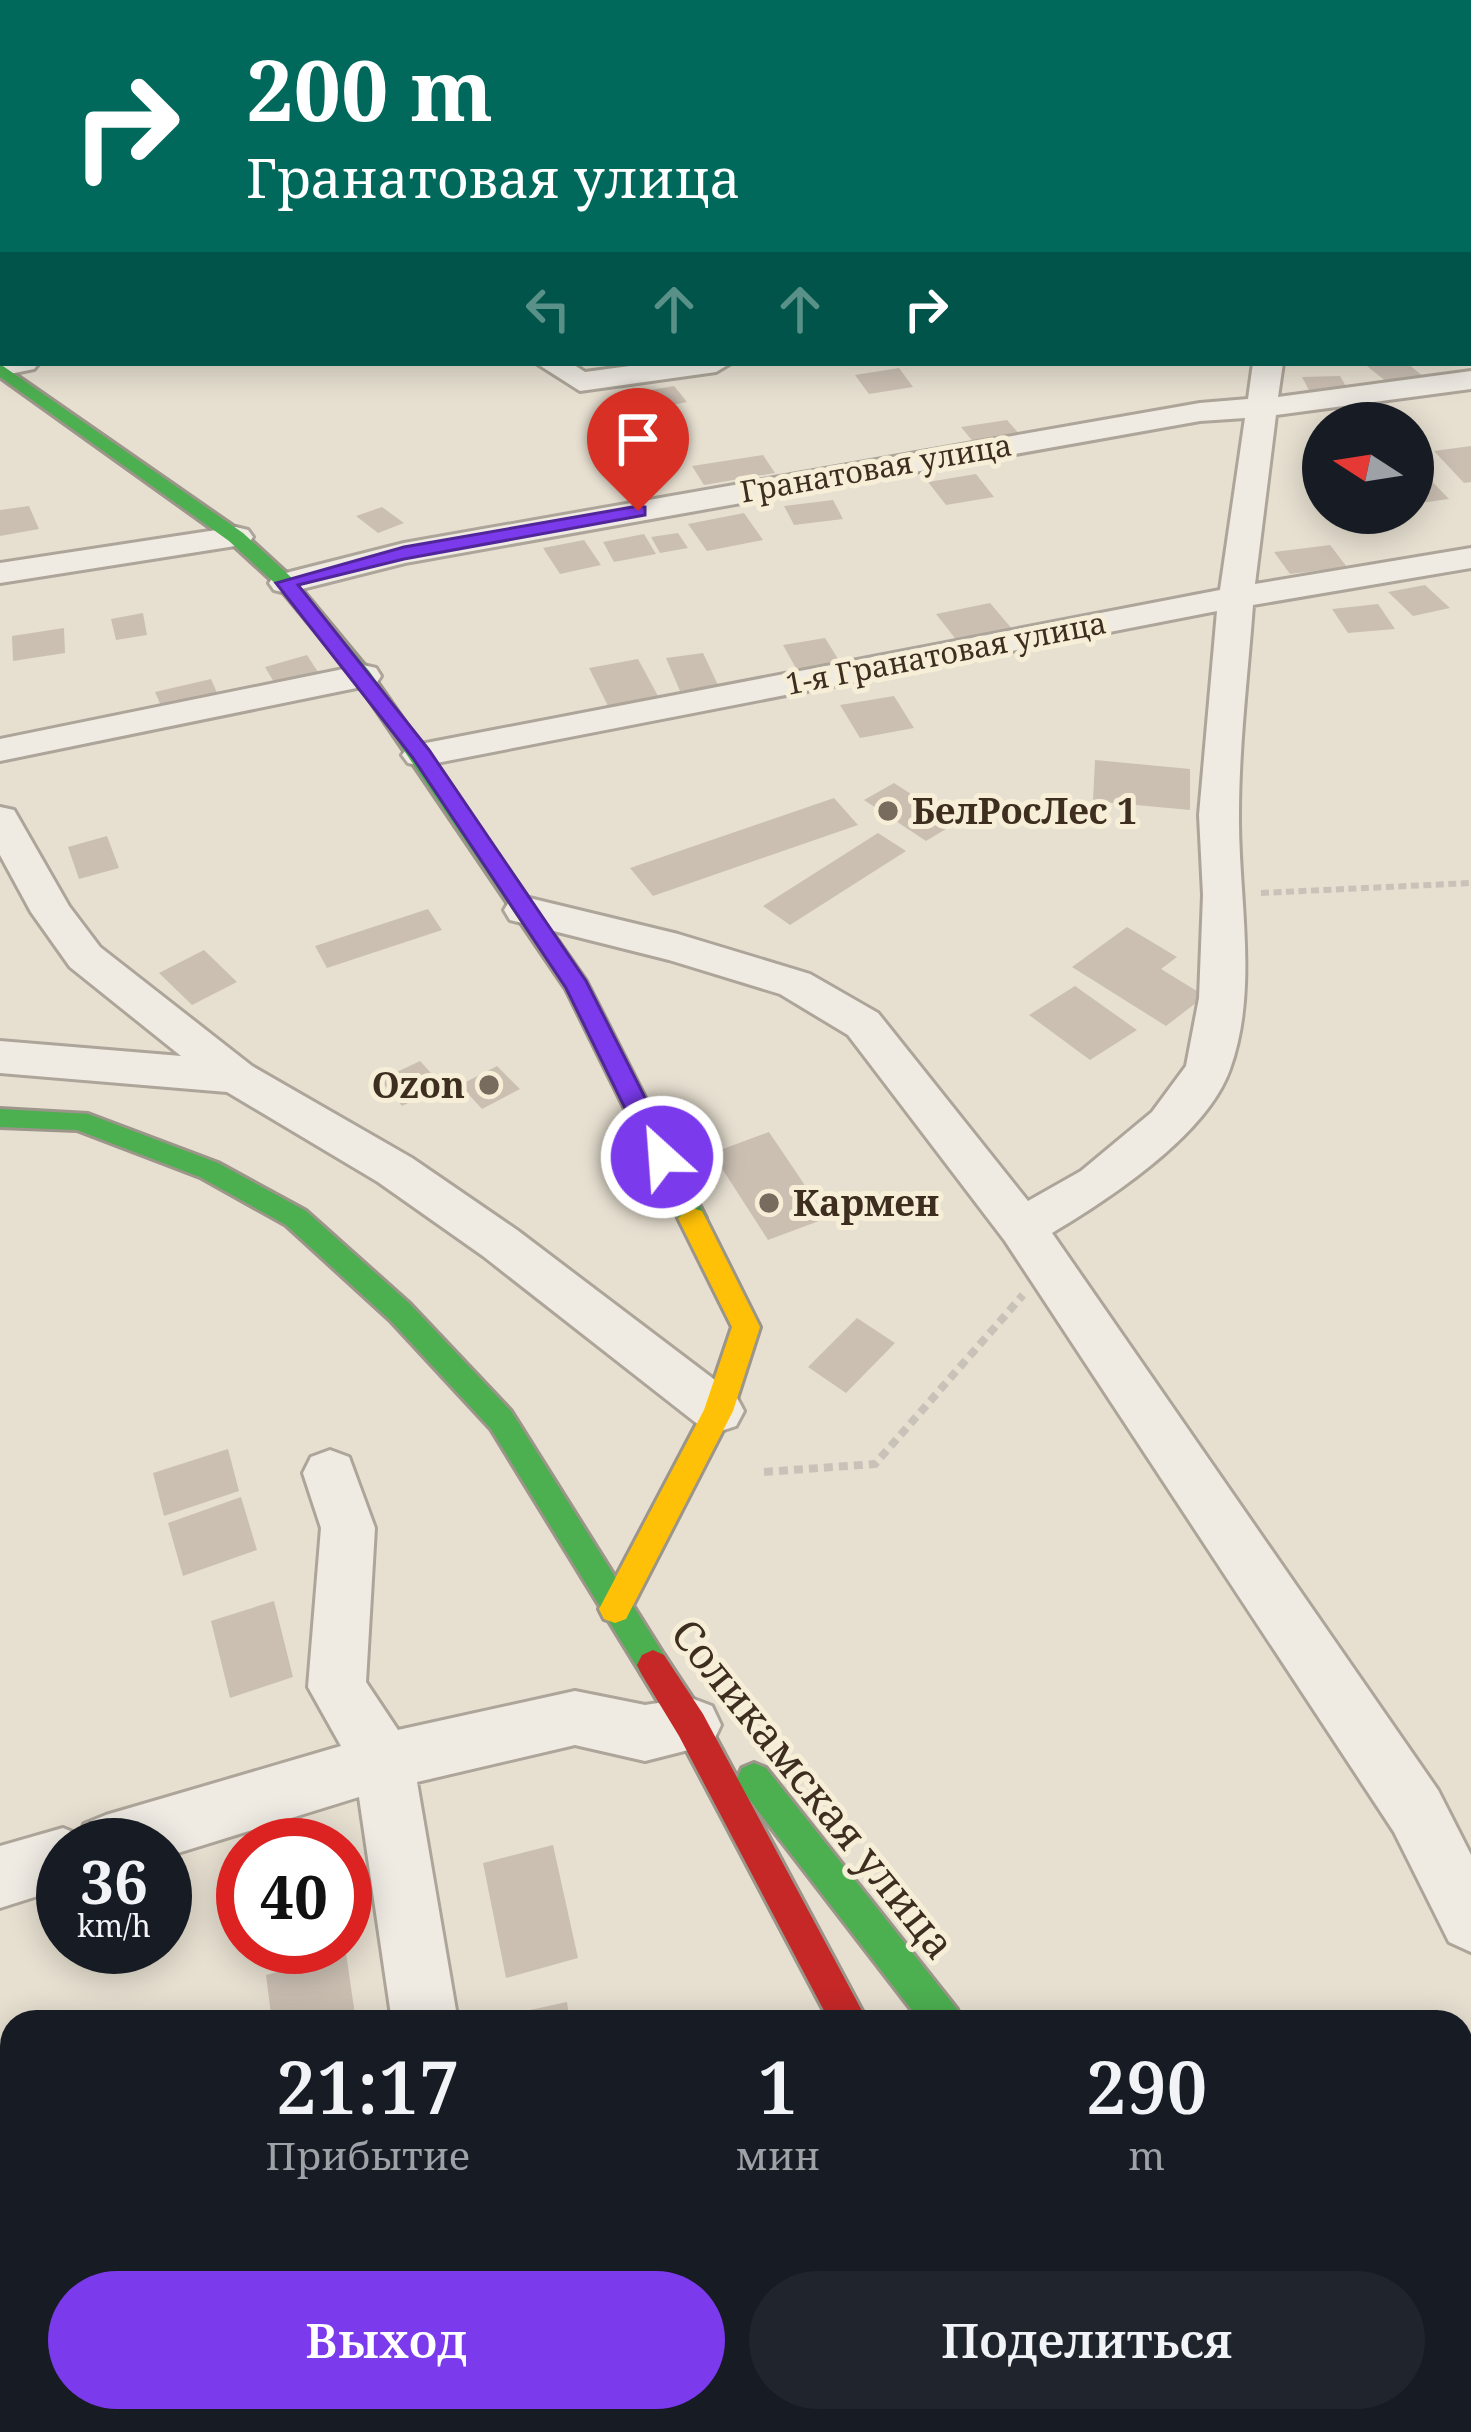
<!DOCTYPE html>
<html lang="ru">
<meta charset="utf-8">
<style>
body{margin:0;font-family:"Noto Serif",serif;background:#20242c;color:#f1f3f6;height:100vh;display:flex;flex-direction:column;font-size:45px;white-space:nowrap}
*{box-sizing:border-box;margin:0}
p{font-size:39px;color:#9ea1a6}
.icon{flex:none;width:66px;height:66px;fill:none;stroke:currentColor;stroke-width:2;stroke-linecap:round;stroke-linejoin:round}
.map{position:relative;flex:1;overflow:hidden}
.details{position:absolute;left:0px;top:2010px;width:1473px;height:423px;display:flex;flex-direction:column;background:#171b24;border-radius:36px 36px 0 0;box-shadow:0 6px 30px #0003}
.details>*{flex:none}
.hud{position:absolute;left:0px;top:0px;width:1473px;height:366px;box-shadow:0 6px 30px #0003;background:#00695c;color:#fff;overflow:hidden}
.needle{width:78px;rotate:282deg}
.controls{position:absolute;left:1302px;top:402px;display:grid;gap:24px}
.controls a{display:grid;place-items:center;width:132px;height:132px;border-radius:50%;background:#171b24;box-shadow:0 6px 30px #0003;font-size:60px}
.speed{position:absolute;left:36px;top:1818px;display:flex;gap:24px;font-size:60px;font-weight:700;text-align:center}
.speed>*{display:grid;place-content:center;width:156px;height:156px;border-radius:50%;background:#171b24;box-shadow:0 6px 30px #0003;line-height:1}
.speed small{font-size:30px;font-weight:400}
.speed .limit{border:18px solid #d22;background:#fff;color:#111}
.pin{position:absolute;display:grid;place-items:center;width:102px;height:102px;color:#fff;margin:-123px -51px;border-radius:50% 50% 50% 0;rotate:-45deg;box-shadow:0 0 12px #0007}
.pin .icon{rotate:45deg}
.me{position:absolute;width:132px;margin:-66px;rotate:334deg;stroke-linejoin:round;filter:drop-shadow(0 0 9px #0008)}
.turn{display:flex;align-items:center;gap:42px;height:252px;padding:0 48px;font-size:54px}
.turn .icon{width:156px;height:156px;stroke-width:2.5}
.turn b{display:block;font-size:84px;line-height:102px}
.lanes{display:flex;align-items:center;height:114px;padding:0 48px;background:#0003;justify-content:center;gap:60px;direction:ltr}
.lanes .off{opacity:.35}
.eta{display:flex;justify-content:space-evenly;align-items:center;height:204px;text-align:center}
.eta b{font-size:72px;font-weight:600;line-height:84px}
.primary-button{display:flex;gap:24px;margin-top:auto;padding:24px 48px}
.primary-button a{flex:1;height:138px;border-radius:72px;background:#7c3aed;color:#fff;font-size:48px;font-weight:600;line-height:138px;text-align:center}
.primary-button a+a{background:#20242c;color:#f1f3f6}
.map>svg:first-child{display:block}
.building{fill:#cbbfb2}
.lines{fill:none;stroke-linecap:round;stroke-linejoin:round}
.street-casing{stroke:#ada599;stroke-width:6}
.fast-casing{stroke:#9c958a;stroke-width:6}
.slow-casing{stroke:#9c958a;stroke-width:6}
.jam-casing{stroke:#9c958a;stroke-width:6}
.path-far1{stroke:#c8c2b9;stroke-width:6;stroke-dasharray:8 4.5;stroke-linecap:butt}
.path{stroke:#c8c2b9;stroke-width:8;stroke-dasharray:9 6;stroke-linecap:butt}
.street{fill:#efebe3;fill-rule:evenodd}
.fast{fill:#4caf50;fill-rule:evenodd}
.slow{fill:#ffc107;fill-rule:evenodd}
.jam{fill:#c62828;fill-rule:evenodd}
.route{fill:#7c3aed;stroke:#51269a;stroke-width:3}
.poi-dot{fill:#786c5e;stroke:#f7eed8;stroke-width:4.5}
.labels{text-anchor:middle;stroke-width:10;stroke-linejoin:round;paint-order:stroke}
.far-street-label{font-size:30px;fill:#3d2e20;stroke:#f7eed8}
.poi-label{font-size:36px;font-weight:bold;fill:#3d2e20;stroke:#f7eed8;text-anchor:start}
.near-street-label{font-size:42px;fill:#3d2e20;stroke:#f7eed8}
</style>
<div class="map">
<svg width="1471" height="2432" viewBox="0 0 1471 2432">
<rect width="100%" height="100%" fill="#e7e0d1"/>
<path class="building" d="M1407 363 1424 377 1388 383 1367 366Z
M899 368 913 387 869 394 855 375Z
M1340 376 1351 395 1312 396 1302 377Z
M674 386 687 402 649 410 635 393Z
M1007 420 1022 437 975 444 961 427Z
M1471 446V482L1464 483 1434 451Z
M763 455 775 473 704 485 692 466Z
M1419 468 1449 499 1413 504V469Z
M976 474 994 497 946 505 928 482Z
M833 500 843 519 794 525 784 506Z
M29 506 39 529 0 536V510Z
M382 507 404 523 378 533 356 516Z
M744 513 763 540 707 551 688 524Z
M678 533 688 548 660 553 651 537Z
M644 534 656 554 614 562 603 542Z
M584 540 601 565 560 574 543 548Z
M1330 545 1347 567 1290 574 1274 552Z
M1425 585 1450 608 1413 616 1388 592Z
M990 603 1013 630 958 642 936 614Z
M1378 604 1395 629 1348 633 1332 609Z
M143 613 147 635 116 640 111 619Z
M64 628 65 653 13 661 12 636Z
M825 638 840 662 797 670 783 645Z
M703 653 718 685 680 691 666 658Z
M307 655 318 672 275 684 265 667Z
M638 659 658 696 608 706 589 668Z
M211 679 218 695 162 708 155 692Z
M894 696 914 728 860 738 840 705Z
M1095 760 1190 769V810L1093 801Z
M894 783 956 823 926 841 864 800Z
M834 798 858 825 653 896 630 868Z
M878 833 906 851 790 925 763 906Z
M107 836 119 868 79 879 68 847Z
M428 909 442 930 327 968 315 946Z
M1127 927 1177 957 1161 969 1205 996 1166 1026 1072 967Z
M204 950 237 982 192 1005 159 973Z
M1075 986 1137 1030 1090 1060 1029 1015Z
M420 1061 443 1086 402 1106 380 1080Z
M497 1066 520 1089 482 1109 460 1085Z
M769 1132 827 1218 768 1240 712 1153Z
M857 1318 895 1343 846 1393 808 1367Z
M228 1449 239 1491 164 1516 153 1473Z
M241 1497 257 1550 183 1576 168 1523Z
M274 1601 293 1677 230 1698 211 1621Z
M553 1845 578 1958 506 1978 483 1863Z
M345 1890 358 1932 345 1938Z
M346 1953 356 2022H272L266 1975Z
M567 2002 570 2022H503L502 2016Z
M5 2371 7 2432H0V2372Z
M577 2421H659L662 2432H580Z"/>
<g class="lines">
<g class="street-casing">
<path id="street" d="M284 0H320L282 3Z
M628 0H663L626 3Z
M1193 0H1227L1191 3Z
M1306 0H1328L1305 3Z
M1356 0H1407L1354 3Z
M0 52H3V66H0Z
M1470 57H1471V71H1470Z
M0 124H3L0 139Z
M1470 152H1471V166H1470Z
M1470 251H1471V267H1470Z
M0 269H3V285H0Z
M0 358 3 363H39L34 369 0 376Z
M536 363H571L585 372 652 363H731L716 372 580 391Z
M1253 363H1283L1278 397 1471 371V389L1276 415 1255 584 1471 548V568L1253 605C1248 674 1239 745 1239 814 1238 896 1259 989 1230 1069 1207 1135 1109 1199 1052 1233L1438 1790 1471 1855V1952L1449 1942 1394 1832 1005 1241 848 1035 780 994 669 960 510 920 504 910 510 900 525 897 678 934 810 974 878 1013 1028 1201 1081 1171 1152 1112 1186 1066 1199 998 1203 895 1199 815 1217 611 421 766 408 763 402 755 408 747 421 744 1220 590 1245 418 1200 421 405 563 286 593 274 590 269 583 274 576 404 543 1200 403 1248 399Z
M236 527 248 530 253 537 248 544 0 583V563Z
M363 665 376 668 381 676 376 684 0 761V739Z
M0 807 14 810 69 906 100 947 252 1066 412 1158 517 1230 736 1396 744 1411 736 1426 718 1432 700 1426 483 1256 378 1182 227 1092 0 1073V1041L181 1056 70 967 31 912 0 855Z
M330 1450 349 1457 375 1528 366 1682 398 1730 575 1691 645 1705 691 1698 712 1706 721 1725 712 1744 645 1761 575 1745 417 1782 458 2022H392L359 1797 165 1857V1845H63V1888L0 1908V1846L63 1828 80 1835 84 1824 106 1815 341 1746 308 1687 321 1528 303 1473 311 1457Z
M440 2421H514L515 2432H441Z"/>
</g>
<g class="fast-casing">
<path id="fast" d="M0 364 243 533 293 579 370 672 586 981 706 1218 702 1225H682L566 989 356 680 279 587 229 541 0 377Z
M0 1109 88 1114 218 1163 306 1211 410 1304 511 1411 664 1655 669 1665 664 1675 653 1680 642 1675 491 1429 390 1320 286 1225 200 1177 77 1130 0 1127Z
M754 1763 766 1768 957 2009 962 2022H921L742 1790 737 1779 742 1768Z
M1044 2421H1087L1092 2432H1049Z
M1170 2421H1214L1219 2432H1175Z"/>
</g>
<g class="slow-casing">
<path id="slow" d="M692 1208 702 1211 760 1327 733 1411 626 1619 615 1623 604 1619 599 1609 704 1410 732 1327 678 1218Z"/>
</g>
<g class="jam-casing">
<path id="jam" d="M653 1650 664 1655 703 1714 868 2022H830L679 1736 642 1675 637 1665 642 1655Z"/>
</g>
<path class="path-far1" d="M1261 893 1471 883"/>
<path class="path" d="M764 1472 875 1464 1023 1295"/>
<use href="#street" class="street"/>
<use href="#fast" class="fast"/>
<use href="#slow" class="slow"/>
<use href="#jam" class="jam"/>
</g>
<path class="route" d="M638 506 645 507V515L404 559 298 585 429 750 586 981 675 1157 662 1167 649 1157 566 988 413 758 276 583 404 547Z"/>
<g class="poi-dot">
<circle cx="888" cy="811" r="12"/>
<circle cx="489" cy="1085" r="12"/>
<circle cx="769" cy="1203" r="12"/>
</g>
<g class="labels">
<g class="far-street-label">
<text transform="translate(876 469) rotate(-10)" y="10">Гранатовая улица</text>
<text transform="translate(946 654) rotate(-11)" y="10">1-я Гранатовая улица</text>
</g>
<g class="poi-label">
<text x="912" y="824">БелРосЛес 1</text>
<text x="465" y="1098" text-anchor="end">Ozon</text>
<text x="793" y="1216">Кармен</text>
</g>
<g class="near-street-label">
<text transform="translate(813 1789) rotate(51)" y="15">Соликамская улица</text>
</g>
</g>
</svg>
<div class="controls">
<a><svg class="needle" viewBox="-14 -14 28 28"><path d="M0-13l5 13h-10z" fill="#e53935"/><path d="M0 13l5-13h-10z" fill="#9ea1a6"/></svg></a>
</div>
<div class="speed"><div>36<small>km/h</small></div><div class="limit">40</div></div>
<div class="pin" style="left:638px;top:511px;background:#d93025"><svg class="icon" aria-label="arrive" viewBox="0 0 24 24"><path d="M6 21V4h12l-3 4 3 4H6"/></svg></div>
<svg class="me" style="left:662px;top:1157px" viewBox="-20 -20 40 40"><circle r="17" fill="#7c3aed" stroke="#fff" stroke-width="3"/><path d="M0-11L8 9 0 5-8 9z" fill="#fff"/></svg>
<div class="hud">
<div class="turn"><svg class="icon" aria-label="right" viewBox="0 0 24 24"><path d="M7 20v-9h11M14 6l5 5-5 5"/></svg><div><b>200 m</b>Гранатовая улица</div></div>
<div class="lanes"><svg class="icon off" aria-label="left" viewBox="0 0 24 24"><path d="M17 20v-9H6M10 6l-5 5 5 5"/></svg><svg class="icon off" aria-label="ahead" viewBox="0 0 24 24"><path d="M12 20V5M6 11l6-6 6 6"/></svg><svg class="icon off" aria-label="ahead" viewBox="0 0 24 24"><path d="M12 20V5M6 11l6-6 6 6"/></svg><svg class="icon" aria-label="right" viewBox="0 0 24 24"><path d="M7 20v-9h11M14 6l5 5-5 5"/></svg></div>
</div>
<section class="details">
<div class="eta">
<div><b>21:17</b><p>Прибытие</p></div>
<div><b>1</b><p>мин</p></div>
<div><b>290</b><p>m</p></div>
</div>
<div class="primary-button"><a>Выход</a><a>Поделиться</a></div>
</section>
</div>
